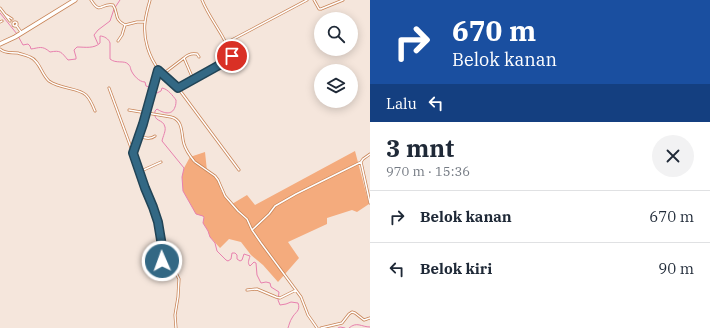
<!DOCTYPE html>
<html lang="id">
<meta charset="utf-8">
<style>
body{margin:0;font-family:"IBM Plex Serif",serif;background:#f2f2f3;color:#1f2937;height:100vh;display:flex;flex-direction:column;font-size:15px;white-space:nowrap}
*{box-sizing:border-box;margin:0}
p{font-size:13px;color:#747a83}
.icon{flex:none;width:22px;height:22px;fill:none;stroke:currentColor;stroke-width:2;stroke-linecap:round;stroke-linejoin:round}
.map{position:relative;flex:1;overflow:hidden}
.sheet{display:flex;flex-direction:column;background:#fff;width:340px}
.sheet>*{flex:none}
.top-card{background:#1a4fa0;color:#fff;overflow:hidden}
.fabs{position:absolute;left:314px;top:12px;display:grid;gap:8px}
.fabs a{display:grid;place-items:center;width:44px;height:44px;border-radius:50%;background:#fff;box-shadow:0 2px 10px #0003;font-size:20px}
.pin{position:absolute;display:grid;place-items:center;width:34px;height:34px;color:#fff;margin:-17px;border:2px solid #fff;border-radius:50%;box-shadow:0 1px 4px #0007}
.me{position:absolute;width:44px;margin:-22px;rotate:358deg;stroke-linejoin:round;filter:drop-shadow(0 0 3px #0008)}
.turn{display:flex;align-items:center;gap:14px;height:84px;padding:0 16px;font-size:18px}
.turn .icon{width:52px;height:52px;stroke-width:2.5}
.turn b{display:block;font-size:28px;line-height:34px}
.then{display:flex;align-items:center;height:38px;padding:0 16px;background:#0003;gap:8px;font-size:15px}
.round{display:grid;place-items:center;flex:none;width:42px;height:42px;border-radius:21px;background:#f2f2f3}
.summary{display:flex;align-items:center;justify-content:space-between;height:68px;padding:0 16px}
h1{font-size:24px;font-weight:700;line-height:30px}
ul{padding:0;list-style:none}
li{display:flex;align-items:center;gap:12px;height:52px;padding:0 16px;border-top:1px solid #e0e1e3}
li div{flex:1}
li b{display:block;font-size:15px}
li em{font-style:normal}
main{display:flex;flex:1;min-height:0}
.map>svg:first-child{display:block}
.green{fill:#f4ab7d}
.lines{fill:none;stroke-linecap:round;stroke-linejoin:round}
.stream{stroke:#e880ae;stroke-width:1}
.street-casing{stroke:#c88457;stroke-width:3}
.highway-casing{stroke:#c88457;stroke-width:5}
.street{stroke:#fff;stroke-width:1.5}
.highway{stroke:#fff;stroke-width:3.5}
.route-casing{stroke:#214456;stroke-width:10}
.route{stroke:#336884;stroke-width:7}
</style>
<main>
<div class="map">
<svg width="370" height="328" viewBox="0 0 370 328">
<rect width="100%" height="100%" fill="#f5e6dc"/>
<path class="green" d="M355 151 369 204 357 212 352 210 327 218V224L288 242 299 258 278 282 263 265 251 255 241 242 229 239 220 248 210 237 208 231 203 223 204 217 202 216 196 214 183 191 182 177 184 168 190 157 205 152 207 171 218 178 221 191 232 204 247 195 255 205Z"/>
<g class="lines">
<path class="stream" d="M0 13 17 34
M18 36 23 45 28 44 30 46 31 49C39 48 42 45 50 52 61 50 61 52 68 60L76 59V57L74 50 77 47C85 47 94 49 100 43V36C104 36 109 39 110 43V59C116 64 124 60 128 64 131 67 130 67 131 70 133 75 139 82 145 82L146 86 154 89 155 92 157 93 161 91 162 88C168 89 173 96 176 100 176 102 176 105 175 107 172 116 163 113 157 109L155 111C153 123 163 118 165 127 166 131 163 136 162 141L184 168 182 177 183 191 196 214 203 216 204 217 203 223 208 231 210 237 215 243 217 251 226 260 228 261 231 259 232 253H235L237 255V259L240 261 242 260 244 254 250 256C249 260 247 263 250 266L254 262 256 263 257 275 261 283 266 282 270 283 271 287 279 292 278 300 280 305 286 304 291 302 298 303C301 311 295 312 292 318 290 321 289 325 288 328
M98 44 94 35 98 30 110 21 114 9 120 0
M338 328 340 327 345 328
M349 328C357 321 361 327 370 327"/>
<g class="street-casing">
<path id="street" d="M91 0C101 16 101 2 113 5 119 13 113 19 125 25
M150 0C148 7 146 14 145 22 143 39 149 57 159 70L143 127 133 153 145 188 153 207 158 222 161 238 162 246 161 255 162 261 165 266 176 273 179 279 178 297 175 315 176 328
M314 0 319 9H321L343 0
M0 8 10 21
M6 15 12 19
M13 24a2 2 0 1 1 4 0a2 2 0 1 1-4 0Z
M0 22 2 21
M16 25 21 32
M118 41 122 35 125 25 137 22H145
M226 43 307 0
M0 49C5 54 11 52 18 53 21 54 26 55 30 57 40 61 41 74 49 81 60 89 79 88 86 95 90 99 93 106 95 111
M184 58C188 54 192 53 197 54L199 57
M159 70 178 88 239 170
M163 74 184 58 193 79
M109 88 133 153
M178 88 223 63 232 57C226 37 210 20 202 0
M129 110 171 117C184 120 181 135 184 144 186 151 190 156 194 161
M139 136C145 138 150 140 155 136
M370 154 363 159 361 162 370 203
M195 162 215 176 218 180 225 196 238 211 247 219 252 230 261 243 301 297 308 315 315 325 317 328
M139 172 161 162
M252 230 269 214 275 206 296 194 361 162
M247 290 257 289 276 297 280 298 296 290
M321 328 342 323 349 314 352 312 355 313 364 320 370 318"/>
</g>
<g class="highway-casing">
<path id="highway" d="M0 44 15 37 75 0"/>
</g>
<use href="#street" class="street"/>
<use href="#highway" class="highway"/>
</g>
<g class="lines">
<g class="route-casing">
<path id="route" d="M162 261 161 255 162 246 158 222 153 207 145 188 133 153 143 124 158 70 178 88 232 58V56"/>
</g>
<use href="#route" class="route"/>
</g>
</svg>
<div class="fabs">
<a><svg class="icon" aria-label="search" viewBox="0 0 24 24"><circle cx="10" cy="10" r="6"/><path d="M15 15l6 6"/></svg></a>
<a><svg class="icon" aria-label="layers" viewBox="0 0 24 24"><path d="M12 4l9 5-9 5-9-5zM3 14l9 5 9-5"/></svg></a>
</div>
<div class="pin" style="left:232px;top:56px;background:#d93025"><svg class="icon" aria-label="arrive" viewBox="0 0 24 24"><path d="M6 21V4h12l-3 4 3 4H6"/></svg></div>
<svg class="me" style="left:162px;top:261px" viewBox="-20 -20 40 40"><circle r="17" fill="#336884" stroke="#fff" stroke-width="3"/><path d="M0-11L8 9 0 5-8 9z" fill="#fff"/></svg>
</div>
<section class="sheet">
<div class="top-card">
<div class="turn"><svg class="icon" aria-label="right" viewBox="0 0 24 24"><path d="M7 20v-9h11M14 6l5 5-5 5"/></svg><div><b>670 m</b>Belok kanan</div></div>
<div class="then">Lalu<svg class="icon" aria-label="left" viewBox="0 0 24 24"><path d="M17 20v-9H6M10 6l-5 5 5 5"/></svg></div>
</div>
<div class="summary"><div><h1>3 mnt</h1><p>970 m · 15:36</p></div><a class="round"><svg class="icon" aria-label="close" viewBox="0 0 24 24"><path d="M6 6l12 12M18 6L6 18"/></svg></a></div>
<ul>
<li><svg class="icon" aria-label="right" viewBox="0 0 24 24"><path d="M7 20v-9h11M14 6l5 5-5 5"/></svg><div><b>Belok kanan</b></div><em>670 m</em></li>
<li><svg class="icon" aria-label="left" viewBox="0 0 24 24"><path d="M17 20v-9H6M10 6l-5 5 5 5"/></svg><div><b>Belok kiri</b></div><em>90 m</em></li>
</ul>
</section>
</main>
